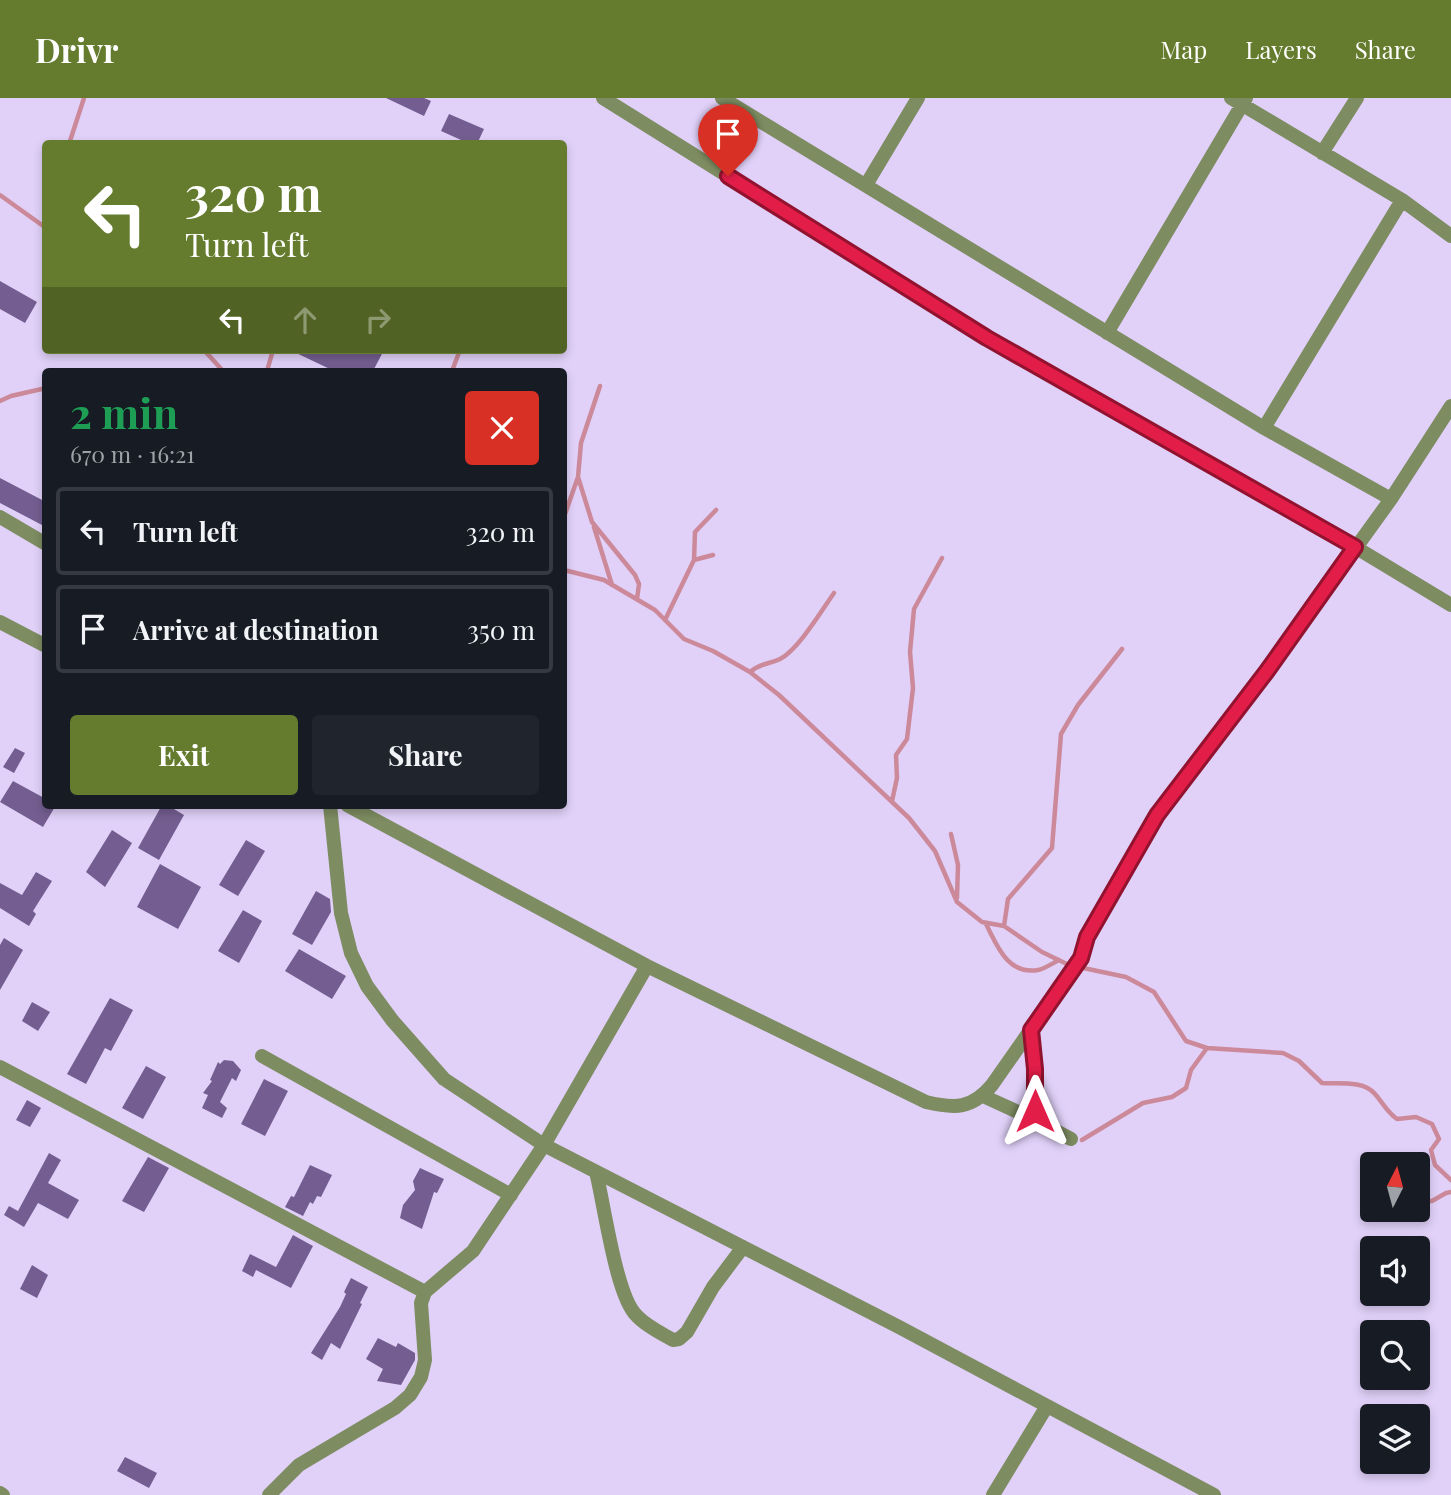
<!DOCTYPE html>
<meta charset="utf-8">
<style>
body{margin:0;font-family:"Playfair Display",serif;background:#20242c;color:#f1f3f6;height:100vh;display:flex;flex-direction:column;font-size:26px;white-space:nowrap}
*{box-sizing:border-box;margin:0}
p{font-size:23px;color:#9ea1a6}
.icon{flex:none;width:38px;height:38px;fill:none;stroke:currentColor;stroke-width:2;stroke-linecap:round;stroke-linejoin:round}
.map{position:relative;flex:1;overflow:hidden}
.drawer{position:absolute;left:42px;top:270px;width:525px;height:441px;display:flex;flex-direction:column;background:#171b24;border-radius:7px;box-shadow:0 4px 10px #0003}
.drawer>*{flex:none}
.hud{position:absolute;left:42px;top:42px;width:525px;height:214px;border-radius:7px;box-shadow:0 4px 10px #0003;background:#657c2e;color:#fff;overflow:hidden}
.needle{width:46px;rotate:6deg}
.buttons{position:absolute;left:1360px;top:1054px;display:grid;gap:14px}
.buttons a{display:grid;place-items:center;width:70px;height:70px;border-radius:7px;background:#171b24;box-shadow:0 4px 10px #0003;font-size:35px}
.pin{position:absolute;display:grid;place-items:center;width:60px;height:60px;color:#fff;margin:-72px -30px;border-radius:50% 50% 50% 0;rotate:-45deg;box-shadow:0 0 7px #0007}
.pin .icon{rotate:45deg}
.me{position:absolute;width:77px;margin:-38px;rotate:0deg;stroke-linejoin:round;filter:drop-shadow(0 0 5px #0008)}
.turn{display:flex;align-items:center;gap:24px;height:147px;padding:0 28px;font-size:32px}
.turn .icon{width:91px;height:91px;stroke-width:2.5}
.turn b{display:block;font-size:49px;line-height:60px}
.lanes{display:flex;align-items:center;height:66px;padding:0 28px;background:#0003;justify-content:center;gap:35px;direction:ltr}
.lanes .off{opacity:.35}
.round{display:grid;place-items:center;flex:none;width:74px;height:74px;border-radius:7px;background:#20242c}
.overview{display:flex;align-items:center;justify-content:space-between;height:119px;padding:0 28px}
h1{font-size:42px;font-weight:700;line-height:52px;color:#1e9e55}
.button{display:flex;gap:14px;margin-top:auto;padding:14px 28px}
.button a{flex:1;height:80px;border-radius:7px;background:#657c2e;color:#fff;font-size:28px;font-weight:700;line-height:80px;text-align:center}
.button a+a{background:#20242c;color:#f1f3f6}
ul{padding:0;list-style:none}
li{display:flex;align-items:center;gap:21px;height:88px;margin:0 14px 10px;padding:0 14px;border:4px solid #363941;border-radius:7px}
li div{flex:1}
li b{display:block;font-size:26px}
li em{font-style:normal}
header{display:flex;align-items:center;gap:42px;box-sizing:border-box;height:98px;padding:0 35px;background:#657c2e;color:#fff}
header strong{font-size:33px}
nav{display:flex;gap:38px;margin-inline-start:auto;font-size:24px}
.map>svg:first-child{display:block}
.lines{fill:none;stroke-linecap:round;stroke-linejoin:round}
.stream{stroke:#cb8999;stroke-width:4.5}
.building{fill:#745e91}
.minor{stroke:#7d8c61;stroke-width:14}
.route-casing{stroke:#92132f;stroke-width:18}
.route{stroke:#e11d48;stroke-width:12}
</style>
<header>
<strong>Drivr</strong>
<nav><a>Map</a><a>Layers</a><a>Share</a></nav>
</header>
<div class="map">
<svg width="1451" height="1397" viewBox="0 0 1451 1397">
<rect width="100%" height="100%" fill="#e1d1f9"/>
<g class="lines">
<path class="stream" d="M69 46 84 0
M0 97 46 130
M204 252 223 273
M267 273 273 252
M452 273 460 252
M0 303 11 298 46 290
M578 379 592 424 635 477 639 486 637 501
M564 419 578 379 581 345 600 288
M594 429 612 487
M694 462 695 434 716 412
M564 472 604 482 655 512 684 541 713 553 750 574 779 597 909 720 935 753 957 804 982 824 1004 828 1042 854 1069 867 1126 879 1154 894 1186 943 1207 950 1283 955 1299 963 1322 985C1338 986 1364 982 1375 996 1383 1005 1387 1014 1397 1021L1416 1019 1432 1026 1439 1041 1431 1052 1435 1067 1451 1082
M665 522 694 462 713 457
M750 574C762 564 768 567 780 561 798 552 822 512 834 495
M892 703 897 680 896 657 907 641 913 590 910 554 914 511 942 460
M951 736 958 767 957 800
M986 826C997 847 1007 877 1038 872 1044 871 1053 865 1059 862
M1004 828 1008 801 1052 750 1061 636 1078 607 1122 551
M1082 1042 1143 1005 1172 999 1186 990 1191 972 1207 950
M1418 1103H1432L1446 1095 1451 1094"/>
</g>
<path class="building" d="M386 0H424L431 3 424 18Z
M449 16 484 31 477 46H470L441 33Z
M0 183 37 204 25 225 0 211Z
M290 252H384L373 273H334Z
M0 380 46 404V421L42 427 0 405Z
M15 650 25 655 14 675 3 669Z
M13 683 46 701V707H56L43 729 0 704Z
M162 707H167L184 717 159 762 138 750Z
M112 732 132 745 105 789 86 774Z
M246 742 265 753 238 798 219 787Z
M160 766 201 789 178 831 137 809Z
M36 774 52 783 33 813 36 816 29 828 0 810V785L22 797Z
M316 793 330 801 331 814 312 847 292 836Z
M243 812 262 823 239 865 218 853Z
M4 840 23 852 0 892V847Z
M299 851 346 878 332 901 285 873Z
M110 900 133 912 111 953 105 950 86 986 67 976Z
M32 904 50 914 38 933 22 923Z
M224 962 233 963 241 972 236 983 232 980 220 1004 227 1010 222 1020 202 1010 208 997 203 995 212 983 210 982 218 964 220 966Z
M146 968 166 979 143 1021 122 1010Z
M264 981 288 993 265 1038 241 1026Z
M27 1002 41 1010 30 1029 16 1022Z
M49 1055 61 1062 48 1085 79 1102 68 1121 38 1105 24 1129 4 1117 9 1108 18 1113Z
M148 1059 169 1070 144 1114 122 1103Z
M310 1067 332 1077 321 1099 317 1098 313 1106 310 1104 303 1118 285 1109 291 1098 294 1099Z
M420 1070 444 1081 437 1095 434 1094 422 1131 400 1120 403 1107 415 1092 413 1083Z
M293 1137 313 1148 291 1190 256 1172 253 1179 242 1173 250 1156 276 1169Z
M32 1167 48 1177 37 1200 20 1191Z
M351 1180 368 1189 360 1205 362 1206 340 1251 331 1245 322 1262 311 1255 340 1209 346 1196 344 1194Z
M378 1240 396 1249 398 1245 415 1255V1262L401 1287 377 1283 383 1271 366 1261Z
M125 1359 157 1375 149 1390 117 1373Z"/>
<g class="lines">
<path class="minor" d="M603 0 987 240 1355 449 1451 507
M722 0 1264 330 1391 401
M1231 0 1402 102 1451 138
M1322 55 1357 0
M866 87 918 0
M1107 235 1246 0
M1264 330 1402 102
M0 419 46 446
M0 524 46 548
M330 707 341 815 351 855 367 888 392 922 444 981 544 1047 899 1229 1214 1397
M347 707 647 868 926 1004C955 1011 972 1011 992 987L1081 860 1087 839 1157 717 1267 573 1391 401 1451 308
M262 958 511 1097
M0 969 425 1194
M983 998 1031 1020C1042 1001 1033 954 1031 932
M1031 1020 1071 1041
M596 1074C604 1105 616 1199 637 1218 646 1228 661 1235 673 1242L679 1241 687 1234 713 1189 743 1149
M0 1395 3 1397
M269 1397 299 1367 395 1310 410 1297 421 1279 425 1262 421 1205 425 1194 473 1153 544 1047 647 868
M993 1397 1047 1308"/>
</g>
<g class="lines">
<g class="route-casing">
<path id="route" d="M728 78 987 240 1355 449 1267 573 1157 717 1087 839 1081 860 1031 932 1035 971V1013"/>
</g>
<use href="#route" class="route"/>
</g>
</svg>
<div class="buttons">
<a><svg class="needle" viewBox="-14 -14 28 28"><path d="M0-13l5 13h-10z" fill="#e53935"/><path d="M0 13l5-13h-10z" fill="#9ea1a6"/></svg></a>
<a><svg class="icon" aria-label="sound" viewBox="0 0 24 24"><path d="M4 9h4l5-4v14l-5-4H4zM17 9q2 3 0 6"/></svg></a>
<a><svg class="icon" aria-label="search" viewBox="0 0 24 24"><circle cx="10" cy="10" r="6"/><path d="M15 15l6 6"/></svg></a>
<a><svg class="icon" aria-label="layers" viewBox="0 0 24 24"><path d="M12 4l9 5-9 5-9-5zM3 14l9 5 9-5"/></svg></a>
</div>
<div class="pin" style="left:728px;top:78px;background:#d93025"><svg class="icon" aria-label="arrive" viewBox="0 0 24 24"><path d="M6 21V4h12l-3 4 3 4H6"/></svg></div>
<svg class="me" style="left:1035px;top:1013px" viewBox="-20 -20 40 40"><path d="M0-17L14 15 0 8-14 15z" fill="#e11d48" stroke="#fff" stroke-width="4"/></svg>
<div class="hud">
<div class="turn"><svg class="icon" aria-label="left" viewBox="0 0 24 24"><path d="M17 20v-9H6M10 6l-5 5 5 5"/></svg><div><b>320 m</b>Turn left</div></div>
<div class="lanes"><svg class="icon" aria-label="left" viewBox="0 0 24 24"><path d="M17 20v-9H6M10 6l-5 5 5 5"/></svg><svg class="icon off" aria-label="ahead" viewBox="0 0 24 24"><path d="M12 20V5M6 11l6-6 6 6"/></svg><svg class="icon off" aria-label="right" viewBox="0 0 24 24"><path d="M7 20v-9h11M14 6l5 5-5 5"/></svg></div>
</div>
<section class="drawer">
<div class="overview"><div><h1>2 min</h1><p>670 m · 16:21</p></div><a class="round" style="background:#d93025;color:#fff"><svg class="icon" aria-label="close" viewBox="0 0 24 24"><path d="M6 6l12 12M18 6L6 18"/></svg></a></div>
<ul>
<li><svg class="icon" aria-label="left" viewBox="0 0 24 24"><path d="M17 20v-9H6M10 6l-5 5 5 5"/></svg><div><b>Turn left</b></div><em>320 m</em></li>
<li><svg class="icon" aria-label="arrive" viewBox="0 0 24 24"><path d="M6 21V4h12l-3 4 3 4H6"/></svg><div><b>Arrive at destination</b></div><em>350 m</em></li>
</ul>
<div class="button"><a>Exit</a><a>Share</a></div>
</section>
</div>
